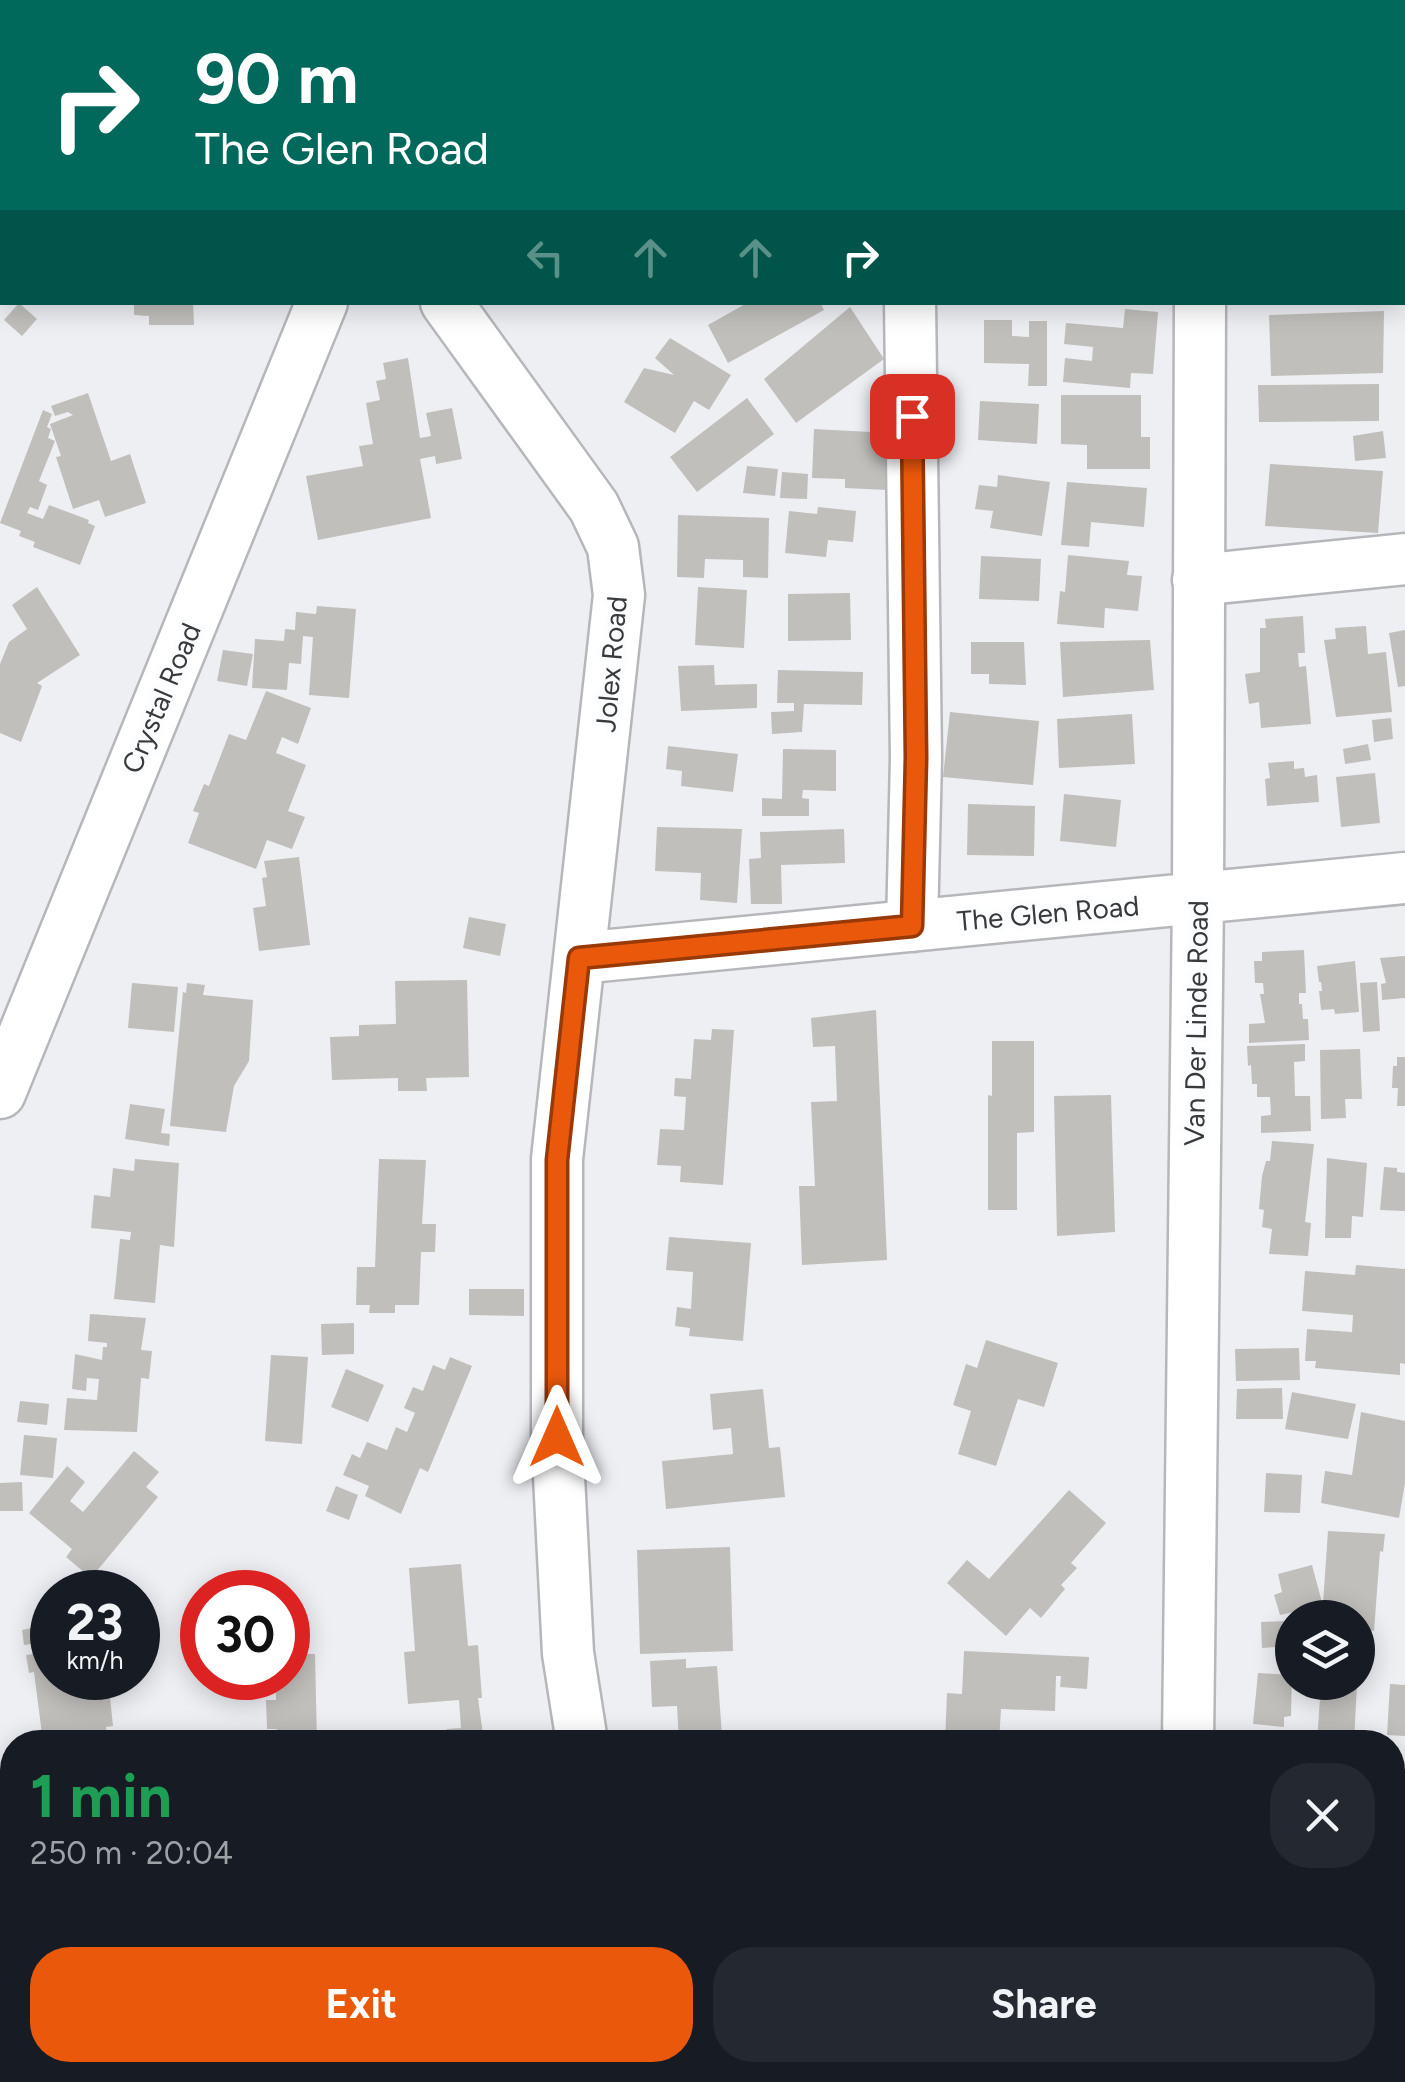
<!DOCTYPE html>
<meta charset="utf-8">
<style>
body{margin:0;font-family:Figtree,sans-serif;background:#242831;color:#f1f3f6;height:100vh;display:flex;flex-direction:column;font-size:38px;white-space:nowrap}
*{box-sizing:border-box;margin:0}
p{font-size:32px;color:#9ea1a6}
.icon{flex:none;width:55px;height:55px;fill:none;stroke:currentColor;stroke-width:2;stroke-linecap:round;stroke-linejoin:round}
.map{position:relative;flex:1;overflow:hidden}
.sheet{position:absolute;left:0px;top:1730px;width:1405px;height:352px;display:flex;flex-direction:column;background:#171b24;border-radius:40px 40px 0 0;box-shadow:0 5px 25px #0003}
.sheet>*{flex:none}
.top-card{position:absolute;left:0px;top:0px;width:1405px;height:305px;box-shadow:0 5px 25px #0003;background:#00695c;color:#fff;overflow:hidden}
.fabs{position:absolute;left:1275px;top:1600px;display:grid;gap:20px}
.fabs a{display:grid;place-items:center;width:100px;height:100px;border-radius:50%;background:#171b24;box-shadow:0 5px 25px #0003;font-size:50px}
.speed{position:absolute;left:30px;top:1570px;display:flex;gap:20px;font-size:50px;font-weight:700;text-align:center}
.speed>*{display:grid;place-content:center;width:130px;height:130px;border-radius:50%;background:#171b24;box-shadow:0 5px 25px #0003;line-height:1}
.speed small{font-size:25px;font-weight:400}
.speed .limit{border:15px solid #d22;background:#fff;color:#111}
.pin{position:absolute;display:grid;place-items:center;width:85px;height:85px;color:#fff;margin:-42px;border-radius:20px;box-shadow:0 5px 15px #0006}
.me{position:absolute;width:110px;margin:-55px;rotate:0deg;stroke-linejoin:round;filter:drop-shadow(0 0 8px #0008)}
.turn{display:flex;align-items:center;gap:35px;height:210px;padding:0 30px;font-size:45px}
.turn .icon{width:130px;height:130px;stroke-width:2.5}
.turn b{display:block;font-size:70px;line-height:85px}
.lanes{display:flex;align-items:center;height:95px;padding:0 30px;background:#0003;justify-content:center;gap:50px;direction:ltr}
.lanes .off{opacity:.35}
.round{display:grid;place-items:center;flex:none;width:105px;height:105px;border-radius:40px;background:#242831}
.headline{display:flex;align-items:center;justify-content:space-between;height:170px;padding:0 30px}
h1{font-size:60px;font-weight:700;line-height:75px;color:#1e9e55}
.button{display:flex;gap:20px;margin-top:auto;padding:20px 30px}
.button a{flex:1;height:115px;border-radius:40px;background:#ea580c;color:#fff;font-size:40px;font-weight:700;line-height:115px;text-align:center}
.button a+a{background:#242831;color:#f1f3f6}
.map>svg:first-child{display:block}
.building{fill:#c1bfbc}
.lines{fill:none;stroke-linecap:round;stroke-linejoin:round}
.minor-casing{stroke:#b6b7ba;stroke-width:55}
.minor{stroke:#fff;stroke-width:50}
.route-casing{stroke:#983908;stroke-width:25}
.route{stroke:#ea580c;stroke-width:18}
.labels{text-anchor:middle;stroke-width:10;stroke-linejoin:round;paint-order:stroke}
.street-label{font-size:28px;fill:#393a3b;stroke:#fcfdff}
</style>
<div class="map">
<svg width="1405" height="2082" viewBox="0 0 1405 2082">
<rect width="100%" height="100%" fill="#eeeff3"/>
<path class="building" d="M134 302H193L194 325H149V316L134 315Z
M749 302H820L824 310 728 363 708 325Z
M19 303 37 319 22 336 4 320Z
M850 307 884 359 796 423 764 379Z
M1125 309 1158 312 1153 374 1131 373 1130 388 1063 382 1065 358 1092 361 1093 347 1064 344 1066 323 1123 328Z
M1384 311 1383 373 1271 376 1269 315Z
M984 320H1012V336L1029 337V321H1047V386H1028L1029 364 984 363Z
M670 338 731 375 709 410 694 401 675 433 624 402 644 368 674 375 655 358Z
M408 358 420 438 431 436 426 413 452 408 462 459 436 464 435 456 420 459 431 518 318 540 306 476 363 466 359 446 373 444 366 403 380 400 376 381 386 379 383 363Z
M1379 384V421L1259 422 1258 385Z
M88 393 111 461 130 454 146 503 105 517 99 500 73 509 56 457 61 456 50 424 73 415 68 412 55 416 51 406Z
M1061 395H1141V437H1150V469H1087V445L1061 444Z
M747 398 774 434 697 492 670 457Z
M980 401 1039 404 1037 444 978 440Z
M43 410 52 414 47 427 51 429 48 438 55 441 39 481 47 485 38 510 30 507 27 513 43 519 49 505 89 520 88 523 95 526 80 565 33 547 35 542 19 536 21 531 0 523Z
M814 429 889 433 887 490 845 488V479L812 478Z
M1383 431 1386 458 1355 461 1353 436Z
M1270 464 1383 471 1378 533 1265 526Z
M747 466 778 469 775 496 743 493Z
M782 472 808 474 807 499 780 498Z
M998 475 1050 482 1042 536 990 528 993 511 975 509 979 485 997 487Z
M1067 482 1147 488 1144 527 1091 522 1089 547 1061 545Z
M818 507 856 511 853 542 828 540 826 557 785 553 789 511 817 514Z
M678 515 769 518 768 578 743 577V560L705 559 704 578 677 577Z
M1068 555 1129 561 1127 575 1142 576 1138 611 1105 608 1104 628 1057 624 1060 591 1065 592Z
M981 556 1041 559 1039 601 979 599Z
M37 587 80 655 37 683 42 686 21 742 0 733V664L9 642 27 629 12 605Z
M698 587 747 590 744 648 695 645Z
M850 593 851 640 788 641V594Z
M317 606 356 609 349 698 309 695 313 637 303 636 301 664 289 663 287 690 252 688 255 639 284 641 285 629 295 630 296 612 316 614Z
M1303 616 1305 653H1298L1299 667 1306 666 1311 724 1261 728 1259 702 1249 704 1245 674 1260 672V628H1266L1265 619Z
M1366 626 1368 654 1386 652 1392 712 1336 717 1324 640 1336 639 1335 628Z
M1405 630V686L1398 687 1389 633Z
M1150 640 1154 690 1063 697 1060 642Z
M971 642H1024L1026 685 989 684V674H971Z
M223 650 253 654 247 686 217 681Z
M714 665 715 685 757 684V708L681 711 678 666Z
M778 670 863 672 862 705 804 704 802 732 772 734 771 712 794 711V703H777Z
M266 691 311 708 298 744 282 737 276 753 306 765 288 811 305 817 292 849 267 840 256 869 188 843 199 813 193 811 204 784 209 786 229 734 246 740Z
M950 712 1039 721 1033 785 943 777Z
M1132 714 1135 764 1059 768 1057 719Z
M1391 718 1393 739 1374 742 1372 720Z
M1368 744 1371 760 1345 764 1343 749Z
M668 746 738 754 733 792 681 786 682 771 666 769Z
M783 749 836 750V791L803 790 802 798 809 799V816H762V798L782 799Z
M1294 761V769L1304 768 1305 777 1317 775 1319 802 1267 806 1265 779 1270 778 1268 763Z
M1375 773 1380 823 1341 827 1336 777Z
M1064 794 1121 800 1116 847 1060 841Z
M968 804 1035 806 1034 856 967 855Z
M657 827 742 829 737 903 700 900 701 873 655 871Z
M844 829 845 863 781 865 782 904H751L749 859 761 858 760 832Z
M299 857 310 945 259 951 253 908 266 906 262 878 267 877 264 861Z
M469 917 506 924 500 956 463 948Z
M1304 950 1306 993H1299V1004H1302L1303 1019H1308L1309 1040 1249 1043V1024L1265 1023 1260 994H1264L1263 983H1255L1254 961H1262V952Z
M1405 956V998L1382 1000 1381 984 1386 983 1380 958Z
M1355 961 1359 1012 1335 1014 1334 1009 1321 1010 1319 991H1322L1321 982H1319L1317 966Z
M467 980 469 1077 426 1078 427 1091H398V1078L332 1080 330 1037 359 1036V1025L396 1024 395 981Z
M1377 982 1380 1031 1363 1032 1360 983Z
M132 983 178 987 174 1032 128 1028Z
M187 983 205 985 203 995 253 1000 249 1061 234 1086 226 1132 170 1126 183 992 186 993Z
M876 1010 887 1260 802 1265 799 1186H815L811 1102 837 1101 835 1046 813 1047 811 1018Z
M712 1029 734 1030 723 1185 680 1182 681 1166 657 1165 660 1129 684 1130 686 1097 674 1096 675 1078 691 1079 694 1039 711 1040Z
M992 1041H1034V1132L1017 1133V1210H988V1095L992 1096Z
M1305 1044V1061L1294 1062 1295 1096H1310L1311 1131 1261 1133V1116L1271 1115 1270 1097H1257V1084H1252L1251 1065 1248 1066 1247 1046Z
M1360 1049 1362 1099H1345L1346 1118 1321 1119 1320 1050Z
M1397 1057H1405V1106H1397L1398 1088H1392L1393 1066H1397Z
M1111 1095 1115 1232 1057 1236 1054 1096Z
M130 1104 165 1109 161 1133 170 1134 169 1146 125 1139Z
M1272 1141 1314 1144 1305 1222 1311 1223 1308 1256 1269 1254 1272 1229 1262 1227 1264 1210 1259 1209 1262 1176 1266 1161H1270Z
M1327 1158 1367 1163 1363 1217 1352 1216 1351 1238H1325Z
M135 1159 179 1163 174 1247 160 1245 155 1303 114 1299 120 1239 130 1240 131 1232 91 1228 94 1195 110 1197 113 1168 134 1171Z
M379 1159 426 1160 422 1224H436L435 1252H421L419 1305H395V1313H369L370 1305H356L357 1267H375Z
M1384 1167 1397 1168V1172L1405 1173V1211L1380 1210Z
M669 1237 751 1243 743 1341 689 1336 690 1328 675 1326 677 1307 691 1309 693 1272 666 1270Z
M1356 1265 1405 1269V1364L1400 1363V1375L1315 1368 1316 1361H1305L1307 1329 1352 1332 1353 1315 1302 1311 1305 1271 1355 1275Z
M469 1289H524V1316L469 1315Z
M90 1314 146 1318 141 1350 152 1351 149 1379 141 1378 137 1432 64 1430 67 1398 97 1400 99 1379 87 1378 86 1391 72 1389 75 1354 102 1360 103 1347H107V1343L88 1341Z
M354 1323V1354L322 1355 321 1324Z
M986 1340 1058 1363 1044 1407 1018 1399 996 1466 958 1454 971 1411 953 1405 966 1364 977 1368Z
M1299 1348 1300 1380 1236 1381 1235 1349Z
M271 1355 308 1357 302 1444 265 1441Z
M450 1357 472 1366 428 1472 420 1468 401 1514 365 1496 369 1486 343 1475 352 1454 360 1458 367 1442 387 1450 396 1427 407 1432 415 1413 404 1408 413 1387 423 1391 433 1365 445 1370Z
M346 1369 384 1385 368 1422 331 1407Z
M1282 1388 1283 1419H1236L1237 1389Z
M763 1389 769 1448 780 1447 785 1497 666 1509 662 1461 733 1454 731 1428 713 1430 710 1394Z
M1292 1392 1356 1404 1348 1439 1285 1429Z
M20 1401 49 1404 47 1425 17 1422Z
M1361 1412 1405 1421V1483L1399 1518 1321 1503 1325 1471 1352 1475Z
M24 1435 57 1438 53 1478 20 1475Z
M134 1451 159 1472 146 1487 158 1497 91 1578 66 1557 72 1549 29 1513 67 1466 85 1482 70 1501 83 1512Z
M1266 1473 1302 1475 1300 1513 1264 1512Z
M22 1482 23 1511H0V1483Z
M336 1486 358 1495 349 1520 326 1511Z
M1069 1490 1106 1523 1071 1563 1077 1568 1061 1585 1065 1589 1041 1618 1030 1608 1006 1636 947 1583 967 1560 989 1579Z
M1328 1531 1385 1534 1383 1552 1380 1551 1374 1631 1358 1629V1618H1322Z
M730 1547 733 1651 640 1654 637 1550Z
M461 1564 468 1646 478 1645 482 1698H478L484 1742H448L447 1729 461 1728 459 1700 408 1704 404 1652 415 1651 409 1568Z
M1312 1565 1323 1606 1280 1615 1274 1595 1282 1592 1278 1574Z
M301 1617 303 1654H315L317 1742H277V1729H267L266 1700H276V1693L254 1692V1678H288V1618Z
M1288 1621 1289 1646 1262 1648 1261 1622Z
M52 1624V1678H98L101 1699 110 1697 113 1726 106 1727 108 1742H43L34 1672 29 1673 26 1655 33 1654 32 1644 24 1645 22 1630Z
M964 1651 1089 1657 1087 1689 1060 1687 1061 1676H1056L1055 1711 1001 1709 999 1742H945L947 1693 962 1694Z
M686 1659V1668L717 1666 722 1736 754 1733 755 1742H679L677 1706 652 1707 650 1661Z
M1258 1673 1292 1675 1291 1716 1284 1717V1727L1253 1724Z
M1321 1683 1357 1684 1354 1742H1317Z
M1390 1684 1405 1685V1736L1387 1735Z
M121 2070H154L155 2077 116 2082 115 2077 122 2076Z
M446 2070H504L505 2081 446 2082Z
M740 2070H769L771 2082H742Z
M823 2070H869L862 2082H816Z
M900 2070 921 2082H893Z
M937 2070H986L979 2082H929Z
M1086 2070H1131V2082H1086Z
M262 2073H316V2082H262Z"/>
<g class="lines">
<g class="minor-casing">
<path id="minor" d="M236 2 239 0
M1202 2V0
M0 160 2 158
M446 302 594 507 613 547 619 595 557 1159V1437L568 1653 582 1742
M910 302 916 758 912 926
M1198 580 1405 559
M579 958 1405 878
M0 1093 322 302
M1188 1742 1198 899 1200 302
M1392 1790 1405 1791
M684 2070 686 2082
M1035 2082 1038 2070
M1187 2082V2070"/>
</g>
<use href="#minor" class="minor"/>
</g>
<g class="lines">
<g class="route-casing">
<path id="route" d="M557 1437V1160L579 958 912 926 916 758 912 416"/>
</g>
<use href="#route" class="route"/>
</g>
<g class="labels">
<g class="street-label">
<text transform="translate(611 664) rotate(-85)" y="10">Jolex Road</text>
<text transform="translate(161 698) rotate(-67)" y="10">Crystal Road</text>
<text transform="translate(1048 913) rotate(-5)" y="10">The Glen Road</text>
<text transform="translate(1196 1023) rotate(-89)" y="10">Van Der Linde Road</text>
</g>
</g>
</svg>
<div class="fabs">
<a><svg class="icon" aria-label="layers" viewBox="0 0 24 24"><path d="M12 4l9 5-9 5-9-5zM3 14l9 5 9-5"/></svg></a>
</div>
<div class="speed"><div>23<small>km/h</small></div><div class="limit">30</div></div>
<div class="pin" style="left:912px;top:416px;background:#d93025"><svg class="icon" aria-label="arrive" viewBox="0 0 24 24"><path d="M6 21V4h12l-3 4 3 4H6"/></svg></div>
<svg class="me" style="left:557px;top:1437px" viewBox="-20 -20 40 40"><path d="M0-17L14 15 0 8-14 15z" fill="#ea580c" stroke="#fff" stroke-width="4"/></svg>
<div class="top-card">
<div class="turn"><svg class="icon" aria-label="right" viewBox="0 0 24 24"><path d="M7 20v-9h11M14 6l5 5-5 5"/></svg><div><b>90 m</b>The Glen Road</div></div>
<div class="lanes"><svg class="icon off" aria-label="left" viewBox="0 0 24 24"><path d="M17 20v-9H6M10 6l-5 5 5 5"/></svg><svg class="icon off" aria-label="ahead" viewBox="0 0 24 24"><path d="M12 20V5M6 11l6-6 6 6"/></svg><svg class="icon off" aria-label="ahead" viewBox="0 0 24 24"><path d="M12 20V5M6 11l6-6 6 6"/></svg><svg class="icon" aria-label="right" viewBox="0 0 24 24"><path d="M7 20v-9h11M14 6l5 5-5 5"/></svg></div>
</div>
<section class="sheet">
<div class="headline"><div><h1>1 min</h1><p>250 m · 20:04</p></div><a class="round"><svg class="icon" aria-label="close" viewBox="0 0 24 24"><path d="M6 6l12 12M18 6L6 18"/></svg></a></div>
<div class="button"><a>Exit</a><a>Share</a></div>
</section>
</div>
